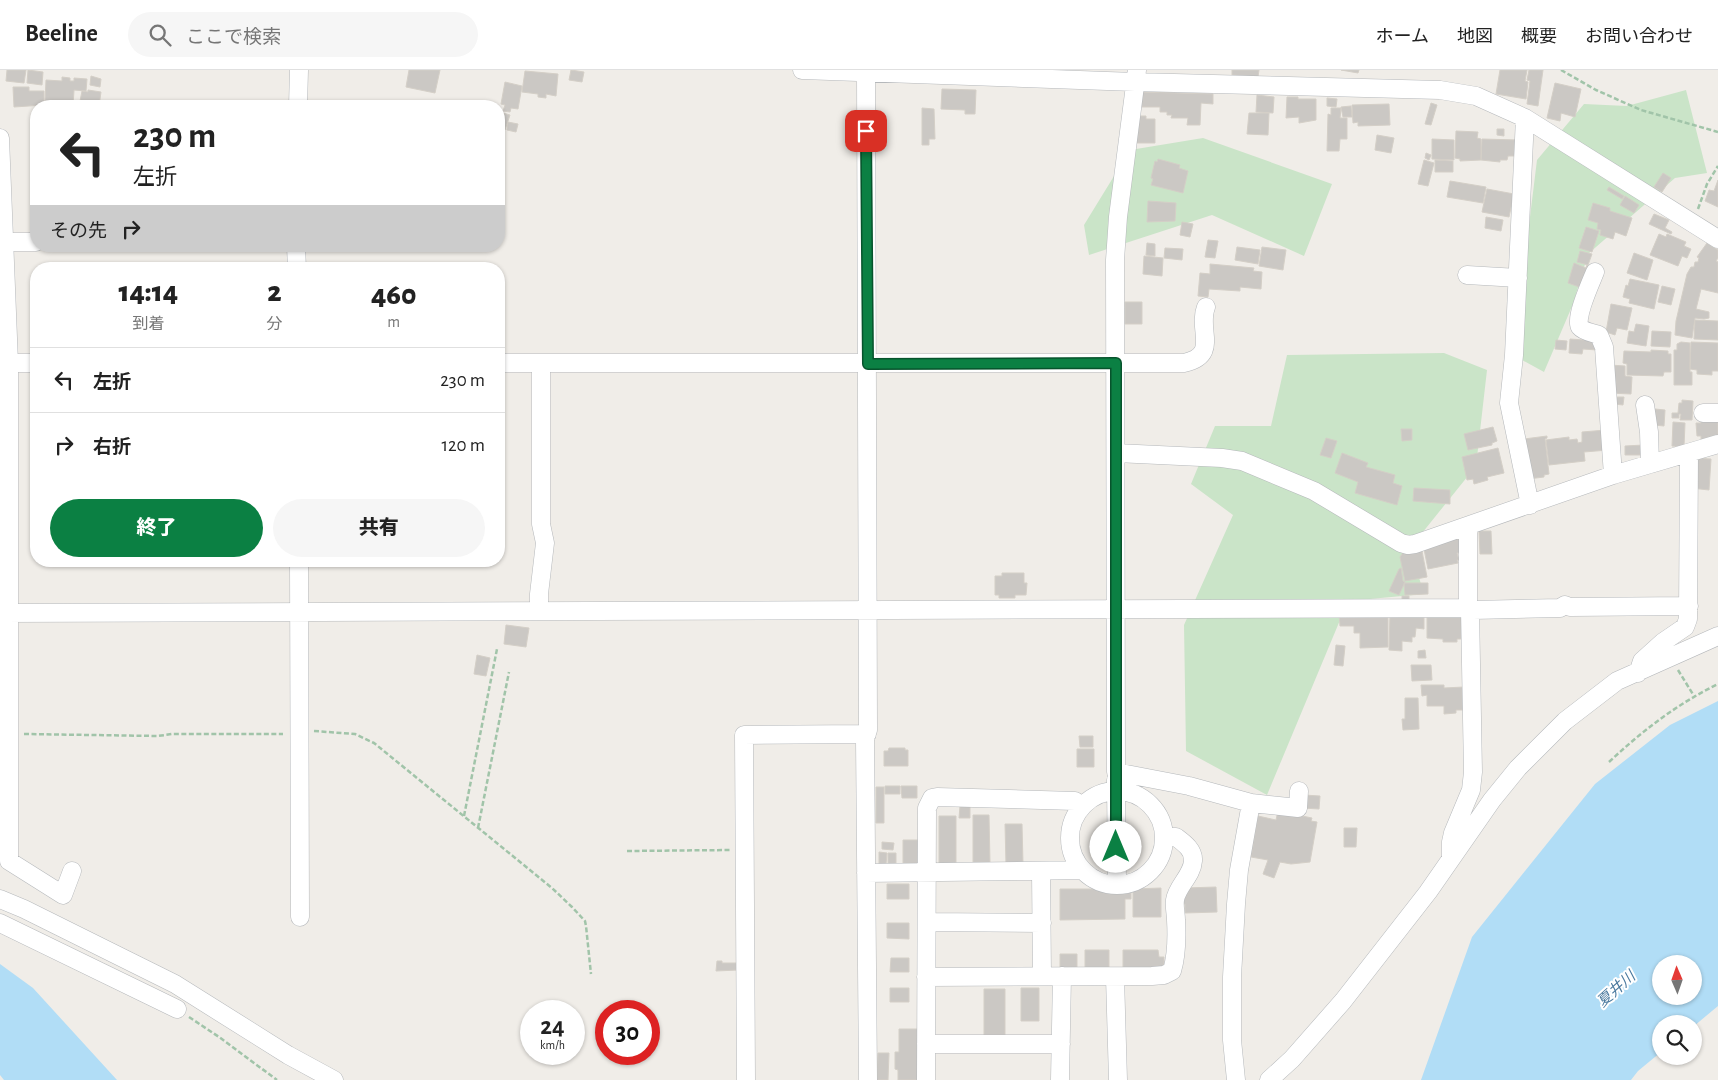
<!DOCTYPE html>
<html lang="ja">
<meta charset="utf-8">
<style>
body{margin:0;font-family:"Alegreya Sans","Noto Sans JP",sans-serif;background:#f6f6f6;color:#222;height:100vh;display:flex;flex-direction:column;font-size:19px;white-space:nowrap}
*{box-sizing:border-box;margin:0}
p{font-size:16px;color:#767676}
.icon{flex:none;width:28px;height:28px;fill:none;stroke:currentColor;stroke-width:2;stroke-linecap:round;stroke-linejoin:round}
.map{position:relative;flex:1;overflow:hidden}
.sheet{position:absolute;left:30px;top:192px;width:475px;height:305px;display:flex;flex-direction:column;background:#fff;border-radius:20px;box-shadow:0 1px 4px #0004}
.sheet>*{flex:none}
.hud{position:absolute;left:30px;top:30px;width:475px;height:152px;border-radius:20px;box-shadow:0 1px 4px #0004;background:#fff;color:#222;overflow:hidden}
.needle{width:32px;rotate:358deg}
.tools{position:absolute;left:1652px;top:885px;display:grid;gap:10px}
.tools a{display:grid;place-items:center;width:50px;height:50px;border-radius:50%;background:#fff;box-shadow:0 1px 4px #0004;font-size:25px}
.speed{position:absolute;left:520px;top:930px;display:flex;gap:10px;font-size:25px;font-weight:700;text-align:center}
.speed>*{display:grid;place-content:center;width:65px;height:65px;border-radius:50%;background:#fff;box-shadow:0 1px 4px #0004;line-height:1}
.speed small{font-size:12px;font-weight:400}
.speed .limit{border:8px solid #d22;background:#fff;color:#111}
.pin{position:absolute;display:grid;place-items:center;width:42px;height:42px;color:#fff;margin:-21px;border-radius:10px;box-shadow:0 2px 8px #0006}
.me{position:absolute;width:55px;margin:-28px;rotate:0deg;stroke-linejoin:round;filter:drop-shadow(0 0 4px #0008)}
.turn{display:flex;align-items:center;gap:18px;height:105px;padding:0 20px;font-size:22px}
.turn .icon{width:65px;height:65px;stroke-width:2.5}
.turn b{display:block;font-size:35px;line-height:42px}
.then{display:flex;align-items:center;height:48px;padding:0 20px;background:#0003;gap:10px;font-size:19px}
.eta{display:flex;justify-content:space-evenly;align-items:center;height:85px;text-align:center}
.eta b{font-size:30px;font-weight:800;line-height:35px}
.cta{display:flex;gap:10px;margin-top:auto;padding:10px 20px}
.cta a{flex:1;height:58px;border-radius:30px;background:#0b8043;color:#fff;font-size:20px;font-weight:800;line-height:58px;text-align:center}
.cta a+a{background:#f6f6f6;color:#222}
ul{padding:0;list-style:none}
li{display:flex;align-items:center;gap:15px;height:65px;padding:0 20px;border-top:1px solid #e0e0e0}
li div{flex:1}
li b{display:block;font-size:19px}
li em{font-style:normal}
header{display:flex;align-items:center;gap:30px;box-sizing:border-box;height:70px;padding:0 25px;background:#fff;border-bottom:1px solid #e0e0e0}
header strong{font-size:24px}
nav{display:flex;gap:28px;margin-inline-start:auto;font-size:18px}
.search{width:350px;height:45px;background:#f6f6f6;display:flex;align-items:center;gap:12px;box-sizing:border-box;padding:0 18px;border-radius:28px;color:#767676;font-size:19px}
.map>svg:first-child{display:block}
.green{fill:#cae4c8}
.water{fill:#b1ddf6;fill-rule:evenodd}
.building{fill:#cbc8c4;stroke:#d4cfc7}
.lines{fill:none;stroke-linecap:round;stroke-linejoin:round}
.minor-casing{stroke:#b5b8bb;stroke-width:19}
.path{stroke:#a1c4a9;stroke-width:2.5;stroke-dasharray:5 2.5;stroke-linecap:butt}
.minor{stroke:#fff;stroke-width:18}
.route-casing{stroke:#07532c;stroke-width:12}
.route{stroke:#0b8043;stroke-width:9}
.labels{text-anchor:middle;stroke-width:4;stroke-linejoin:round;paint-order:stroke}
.water-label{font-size:15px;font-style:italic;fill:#4b7a9f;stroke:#fff}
</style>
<header>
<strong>Beeline</strong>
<div class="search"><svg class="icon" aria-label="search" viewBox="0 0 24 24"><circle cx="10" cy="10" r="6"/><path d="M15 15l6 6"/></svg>ここで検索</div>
<nav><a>ホーム</a><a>地図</a><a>概要</a><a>お問い合わせ</a></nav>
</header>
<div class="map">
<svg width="1718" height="1010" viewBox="0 0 1718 1010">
<rect width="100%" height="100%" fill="#f0ede8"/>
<path class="green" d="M1686 20 1707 103 1675 108 1588 184 1573 234 1544 302 1513 285 1537 90 1584 34 1627 36Z
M1203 68 1332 114 1304 186 1212 145 1089 185 1084 155 1130 80Z
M1444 283 1487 300 1476 396 1410 478 1424 524 1348 531 1267 725 1186 681 1184 555 1233 445 1191 414 1215 356H1271L1287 285Z"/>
<path class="water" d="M1718 631V936L1694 956V954H1661V982L1638 1001 1631 1010H1421L1472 867 1595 714 1670 655ZM1661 894H1694V926H1661Z
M0 894 33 918 117 1010H4L0 1005Z"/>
<path class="building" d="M7 0H26L24 13 6 11Z
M28 0 43 2 42 15 27 13Z
M409 0H440L435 23 406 17Z
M571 0 584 2 582 12 569 10Z
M1232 0H1259L1258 7 1232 5Z
M1341 0H1359L1358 3Z
M1500 0H1527L1525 11 1528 12 1526 29 1496 24Z
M1529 0H1543L1538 36 1527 34 1530 11 1527 10Z
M525 1 558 4 556 26 546 24V28L538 27V24L522 22Z
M91 6 101 9 100 17 90 15Z
M62 7 70 8V11H74V8L87 9 86 21 74 20 73 36 60 35 61 32 45 31 46 10 62 11Z
M505 12 522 16 518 39 511 38 510 42 503 41 505 35 501 34Z
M1555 13 1581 19 1575 47 1561 43 1560 51 1547 48Z
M13 17H29V21H44V35L14 37Z
M942 19 976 20 975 44H965V40L941 39Z
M88 20 101 22 99 36H79L82 21 88 22Z
M1140 22 1213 24V34L1201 33 1200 55H1187L1188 48H1171L1172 45H1167V42H1160V37H1140Z
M1257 25 1274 27 1273 43 1256 42Z
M1287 27H1298V29H1316V50L1299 53V47L1286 48Z
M1327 28 1337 29 1336 37 1327 36Z
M258 31 287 34V36H258Z
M1431 33 1437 35 1431 55 1425 54Z
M1389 34 1390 55 1358 56V52L1353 53 1352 35Z
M1351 36 1352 47H1343L1341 37Z
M922 38 934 39 935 69H929V75H922Z
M1331 38H1341L1340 48H1347V69H1340L1339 81H1327L1328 44 1331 45Z
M500 42 510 45 505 60 499 58Z
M1249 43H1269L1268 65 1247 64Z
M1138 46H1146V49H1155V73H1136Z
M508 52 518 54 516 62 507 60Z
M1497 59H1504V66L1497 65Z
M1456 61 1478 62 1477 68 1481 69V90L1460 91V89L1455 88Z
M1377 65 1394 68 1391 83 1375 80Z
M1432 69 1454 70V90L1432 89Z
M1482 69 1518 70 1517 86H1508L1507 90H1500V92L1481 90Z
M1426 83 1431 85 1429 90 1425 88Z
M1158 89 1180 95 1179 98 1188 101 1183 123 1151 115 1153 109 1151 108 1155 91 1157 92Z
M1424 90 1434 93 1428 116 1418 114Z
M1435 90 1453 91V102H1435Z
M1663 103 1671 108 1662 122 1654 117Z
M1718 110V137L1705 131 1709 120 1714 121Z
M1450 111 1486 117 1483 133 1447 127Z
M1609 117 1624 126 1622 129 1607 120Z
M1487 119 1514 124 1509 147 1482 142Z
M1625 126 1639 135 1634 143 1620 135Z
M1148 131 1176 133 1175 151 1147 152Z
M1593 133 1610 138V141L1632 148 1626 166 1615 162 1613 169 1600 165 1601 160 1597 159 1598 153 1588 150Z
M1654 144 1669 150 1665 158 1672 162 1671 164 1649 154Z
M1486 147 1503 150 1501 161 1485 158Z
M1182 152 1193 154 1190 167 1180 165Z
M1586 157 1599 161 1592 182 1579 178Z
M1659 164 1666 167 1667 164 1686 172 1684 176 1691 179 1687 188 1682 186 1678 196 1650 185Z
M1208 170 1218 171 1215 188 1205 187Z
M1147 173 1155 174V186L1146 185Z
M1707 173 1718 180V188L1716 191 1718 192V223L1701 219 1696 239 1709 242V248L1704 249 1695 248 1692 268 1675 265 1676 251 1687 204 1691 197H1694L1695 192H1698L1699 188 1697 187Z
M1237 177 1260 180 1258 194 1235 190Z
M1262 177 1286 180 1283 200 1259 196Z
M1165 178 1183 179 1182 190 1164 188Z
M1580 181 1592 184 1588 195 1577 192Z
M1634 183 1653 190 1647 210 1627 203Z
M1144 186 1163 188 1162 206 1143 204Z
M1574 193 1586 198 1587 195 1592 197 1585 219 1568 213Z
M1210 194 1254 198 1253 201 1262 202 1261 219 1240 217V221L1209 219 1208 227 1198 226 1200 203 1210 204Z
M1630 209 1659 215 1654 239 1629 233 1630 229 1623 227 1626 215 1628 216Z
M1662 216 1675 219 1671 235 1658 232Z
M1125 232H1142V254H1125Z
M1611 234 1632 238 1627 260 1617 258 1615 265 1606 262Z
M1695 250 1718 251V270L1694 269Z
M1636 254 1649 256 1646 276 1627 273 1629 261 1634 262Z
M1652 261 1671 262 1670 277 1651 276Z
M1570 269 1598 271 1597 280 1583 279 1582 284 1569 283Z
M1556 270 1567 271 1566 280 1555 279Z
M1681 272 1690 273V302H1692V315H1674V280H1677V274Z
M1691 272 1718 273V301H1712V305L1697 304V300L1690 299Z
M1651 280 1668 281V284H1671V302H1664L1663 306 1627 305V294L1623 293 1624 281 1651 282Z
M1610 295 1625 296V306L1632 307 1631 324 1609 323Z
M1616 327H1624L1623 335 1614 334Z
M1682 330 1693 331 1692 350H1680L1681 344H1679V348H1672V343H1678L1679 333H1682Z
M1655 339 1665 340 1664 356 1654 355Z
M1701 349H1718V370L1701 371V366H1697L1696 353H1701Z
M1673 352 1685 353 1684 377 1672 376Z
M1493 357 1497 371 1492 373V375L1468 380 1464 364Z
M1401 359H1412V370L1402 371Z
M1606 360 1608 380 1584 382 1585 391 1549 395 1546 370 1569 367V370L1577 369 1578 373 1582 372V362Z
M1547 366V368L1545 369 1549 404 1544 405V407L1528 409 1524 369Z
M1326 368 1337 371 1331 388 1320 385Z
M1644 375V385H1625V376Z
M1498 378 1504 403 1487 407 1488 410 1474 414 1473 409 1467 410 1462 387Z
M1342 383 1368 393 1366 397 1395 405 1393 413 1402 416 1397 435 1355 423 1358 412 1335 403Z
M1693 388 1711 389 1709 420 1691 418Z
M1414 418 1450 420V434L1413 431Z
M1479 461H1491L1492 484H1480Z
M1459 466 1465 482 1457 483 1459 490H1457L1458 493 1428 499 1424 479Z
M1421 476 1427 507 1405 511 1400 487 1405 480Z
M1401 498 1403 511 1405 512 1399 525 1389 521 1399 499Z
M1002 503H1024V513H1027L1026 525H1015V528H999V525H995V506H1002Z
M1404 513H1428V524L1405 525Z
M1402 526H1409V535L1402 536Z
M1390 542H1424V559L1416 558 1415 567H1412V572L1402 571V581L1389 580Z
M1339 543H1388V577L1360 578V563H1354V556H1340Z
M1427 543H1463L1464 569H1457V572H1443V569L1427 568Z
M506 555 529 558 526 577 504 574Z
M1336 575 1345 576 1343 596 1334 595Z
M1425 580 1426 588H1418V581Z
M477 585 490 588 486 606 474 604Z
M1411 595H1431L1432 610 1412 611Z
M1421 615H1444V618L1464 617 1465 640H1456V643L1444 644V636H1427V625L1422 626Z
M1405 628H1418L1419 659 1403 660 1402 649H1405Z
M1079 666H1093V677H1080Z
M889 678H905V680H908V696H884V681H888Z
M1077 679H1094V697H1077Z
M885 716H900V724H885Z
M901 716H917V728H902Z
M876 717H884V753H876Z
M1304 725 1320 726 1319 739 1303 738Z
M960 736H970V748H959Z
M1278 741 1312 748 1311 751 1317 752 1310 792 1291 794 1280 792 1274 808 1263 804 1268 790 1251 787 1258 746 1276 750Z
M973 745H989L990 794H973Z
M939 746H956V794H939Z
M1005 754H1022L1023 794 1006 795Z
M1344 758H1357L1356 777H1344Z
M903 770H919V795H903Z
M882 772 894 773 893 780 882 779Z
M879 782 887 783 886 795H879Z
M888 783H896V795H888Z
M887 814H909V829H887Z
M1216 817 1217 842 1185 843V834H1183L1185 818Z
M1161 818V847H1133V819Z
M1060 819H1125V822L1131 821V829H1125V849L1060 850Z
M887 853H909V869L887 868Z
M1085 880H1109V900H1085Z
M1123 880H1158L1159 887H1164V897L1123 899Z
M1060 884H1077V899H1060Z
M891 888H909V902H890Z
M717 891H722V893H738V900L716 901Z
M890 918H909V932H890Z
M1021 918H1039V951H1021Z
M984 919H1005V965H984Z
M899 959H919V1010H898V1000L895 999V982H899Z
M878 983H889L888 1010H877Z"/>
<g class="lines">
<g class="minor-casing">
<path id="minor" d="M802 0 1135 12 1440 20 1476 26 1525 48 1718 169
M1137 0 1118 147 1115 190 1116 702 1189 716 1251 733 1239 800 1236 834 1232 907V970L1236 1010
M866 2 868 660 865 669 868 1010
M298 36 299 0
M1525 48 1514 285 1509 333 1530 435
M0 68 9 293V791L63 825 72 801
M0 172H36
M296 176 297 199
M1595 202C1591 212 1574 249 1580 257 1584 262 1594 263 1599 265L1604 277 1613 405
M1467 205 1518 208
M0 293H36
M499 293H1184C1220 285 1197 260 1206 237
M1645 335 1649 362 1650 394
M1703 343H1718
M1116 383 1222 388 1242 391 1314 421 1401 473 1408 475 1415 474 1613 405 1718 374
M299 491 300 847
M1468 538V456
M539 541V524L545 473 541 454V293
M0 543 1468 538 1473 540 1560 538 1565 535 1570 537 1689 536
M1638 603 1642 591 1663 572 1685 557 1688 549 1689 383
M1116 710 1117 815
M1070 768a47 47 0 1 1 94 0a47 47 0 1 1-94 0Z
M1251 733 1298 738 1299 721
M1451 789V772L1453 763 1471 720 1473 702 1470 539
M1041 802 1042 906
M866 803 1083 800
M0 829 24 839 175 914 288 985 334 1010
M927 852 1042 853
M0 853 177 939
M926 907 1152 906 1164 905 1172 901C1177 884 1177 867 1176 850 1176 844 1174 837 1175 830 1177 816 1192 806 1193 791 1194 780 1184 773 1176 767H1165
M1115 907 1118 1010
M926 974H1061
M746 1010 744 665 867 664
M926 1010 927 738 932 728 937 727 1075 731 1082 736
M1060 1010 1062 906
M1269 1010 1292 989 1343 931 1428 822 1492 730 1518 698 1565 651 1617 611 1718 566"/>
</g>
<path class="path" d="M1561 0 1596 20 1641 40 1718 62
M1698 139 1707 114 1718 96
M1678 600 1694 626
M314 661 355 664 374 673 552 818 572 837 585 851 586 856 591 904
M24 664 158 666 172 664H283
M1609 692C1642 661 1677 634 1718 614
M464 746 497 579
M478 758 509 602
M627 781 730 780
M189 947 219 967 277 1010"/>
<use href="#minor" class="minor"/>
</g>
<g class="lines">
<g class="route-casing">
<path id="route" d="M866 61 868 294 1116 293V777"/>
</g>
<use href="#route" class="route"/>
</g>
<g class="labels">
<g class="water-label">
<text transform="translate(1616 919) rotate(-42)" y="5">夏井川</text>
</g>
</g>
</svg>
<div class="tools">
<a><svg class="needle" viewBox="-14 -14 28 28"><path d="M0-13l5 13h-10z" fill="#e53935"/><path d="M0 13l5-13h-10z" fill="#767676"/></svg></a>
<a><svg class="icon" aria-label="search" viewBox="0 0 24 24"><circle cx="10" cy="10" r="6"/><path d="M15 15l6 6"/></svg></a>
</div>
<div class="speed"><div>24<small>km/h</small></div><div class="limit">30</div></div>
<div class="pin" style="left:866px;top:61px;background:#d93025"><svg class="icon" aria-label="arrive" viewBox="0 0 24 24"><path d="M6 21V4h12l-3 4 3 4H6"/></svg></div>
<svg class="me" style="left:1116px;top:777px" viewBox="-20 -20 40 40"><circle r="19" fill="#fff"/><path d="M0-13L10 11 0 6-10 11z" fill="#0b8043"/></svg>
<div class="hud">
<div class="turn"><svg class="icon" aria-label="left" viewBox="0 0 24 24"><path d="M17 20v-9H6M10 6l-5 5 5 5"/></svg><div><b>230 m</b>左折</div></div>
<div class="then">その先<svg class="icon" aria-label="right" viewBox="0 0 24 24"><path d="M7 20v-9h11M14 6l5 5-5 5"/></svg></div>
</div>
<section class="sheet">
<div class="eta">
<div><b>14:14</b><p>到着</p></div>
<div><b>2</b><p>分</p></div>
<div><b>460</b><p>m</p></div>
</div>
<ul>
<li><svg class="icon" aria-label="left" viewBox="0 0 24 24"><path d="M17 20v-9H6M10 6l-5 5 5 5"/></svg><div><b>左折</b></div><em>230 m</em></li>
<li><svg class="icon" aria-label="right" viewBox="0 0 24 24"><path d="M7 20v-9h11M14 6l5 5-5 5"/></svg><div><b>右折</b></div><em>120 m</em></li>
</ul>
<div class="cta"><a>終了</a><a>共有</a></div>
</section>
</div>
